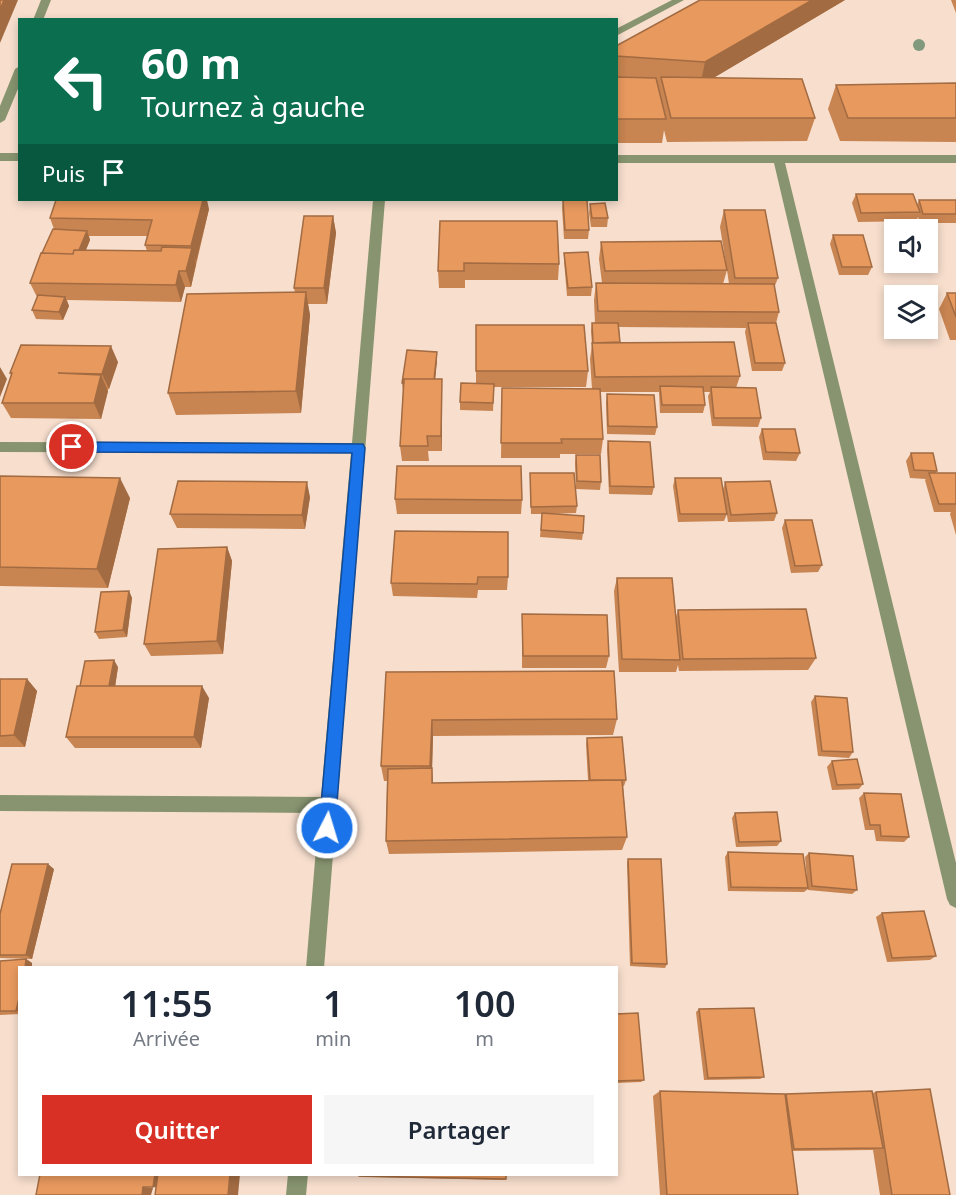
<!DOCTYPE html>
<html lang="fr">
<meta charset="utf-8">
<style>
body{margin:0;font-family:"Noto Sans",sans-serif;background:#f6f6f7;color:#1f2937;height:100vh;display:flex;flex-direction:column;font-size:22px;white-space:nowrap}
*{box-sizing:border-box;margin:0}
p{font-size:20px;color:#747a83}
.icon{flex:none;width:33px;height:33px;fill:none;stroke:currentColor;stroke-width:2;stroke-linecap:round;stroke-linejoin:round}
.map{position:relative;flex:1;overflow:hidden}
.sheet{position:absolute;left:18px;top:966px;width:600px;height:210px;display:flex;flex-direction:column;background:#fff;border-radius:0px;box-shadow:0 3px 9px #0003}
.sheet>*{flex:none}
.guide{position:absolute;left:18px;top:18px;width:600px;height:183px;border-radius:0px;box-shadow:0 3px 9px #0003;background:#0b6e4f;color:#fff;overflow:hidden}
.buttons{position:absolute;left:884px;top:219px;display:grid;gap:12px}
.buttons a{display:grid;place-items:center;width:54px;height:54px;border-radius:0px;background:#fff;box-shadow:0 3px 9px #0003;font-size:30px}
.pin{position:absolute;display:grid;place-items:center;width:51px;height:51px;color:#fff;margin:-26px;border:3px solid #fff;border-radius:50%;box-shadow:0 2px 6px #0007}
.me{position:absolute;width:66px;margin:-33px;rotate:5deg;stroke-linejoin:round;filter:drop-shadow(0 0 4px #0008)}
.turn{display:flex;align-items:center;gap:21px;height:126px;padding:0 24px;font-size:27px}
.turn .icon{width:78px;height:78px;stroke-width:2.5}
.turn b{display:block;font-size:42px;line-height:51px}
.then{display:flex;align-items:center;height:57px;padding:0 24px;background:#0003;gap:12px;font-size:22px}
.eta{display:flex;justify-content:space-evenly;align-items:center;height:102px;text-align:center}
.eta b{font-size:36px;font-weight:600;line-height:42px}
.button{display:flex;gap:12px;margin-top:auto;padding:12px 24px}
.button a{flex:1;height:69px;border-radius:0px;background:#d93025;color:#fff;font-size:24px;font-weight:600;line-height:69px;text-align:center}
.button a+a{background:#f6f6f7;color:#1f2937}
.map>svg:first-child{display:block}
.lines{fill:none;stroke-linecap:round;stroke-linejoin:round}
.minor{fill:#87946f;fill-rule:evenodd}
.tree{fill:#81997d}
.wall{fill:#c88451;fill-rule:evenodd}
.shaded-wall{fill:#a26b42}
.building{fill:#e8995e;stroke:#a26b42;stroke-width:1.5}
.route{fill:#1a73e8;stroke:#114b97;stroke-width:1.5}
</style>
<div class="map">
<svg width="956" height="1195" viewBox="0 0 956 1195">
<rect width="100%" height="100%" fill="#f7decd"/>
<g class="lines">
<path class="minor" d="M41 0H51L43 20H33Z
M672 0H684L616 36V29Z
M20 66V84L5 120 0 123V106L15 69Z
M0 153H20V161H0Z
M616 155H956V163H785L956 863V908L950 905 947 899 774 163H616Z
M373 200H385L324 968H306L319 813 0 811V795L321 797 351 453 0 452V442L352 443Z
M288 1174H308L306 1195H286Z"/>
</g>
<circle class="tree" cx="919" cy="45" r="6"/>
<path class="wall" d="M845 0 713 78 815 118 807 141 667 142 664 130 662 143H616V46Z
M951 0H956V13Z
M956 83V142L840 141 828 109 836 85Z
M856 194 917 205 919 200H956V223H920L918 217 916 221 858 222 852 203Z
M563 200 589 230 588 239H564L562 208Z
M590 204 608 218 607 227H591L589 213Z
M209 209 191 287H185L181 302 67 300 69 306 63 320 36 319 32 310 37 297 30 283 42 253 54 229 50 218ZM89 236H147L145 245 147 251 86 250 90 240Z
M724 210 778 278 774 288 779 312 776 323 785 363 782 371H752L745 332 746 328 619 327 620 342 740 376 736 388 761 418 758 427 712 426 708 396 710 392H704L705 405 703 413H660L659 392H600L603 439 601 454H560V458H501L502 388 592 389 590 359 592 345 591 331 592 323H595L594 300 596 283H602L599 259 601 242 726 264 720 227ZM727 270 729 284H723Z
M333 216 336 233 327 304H308L310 315 301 413 176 415 168 393 295 293 294 288Z
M440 221 559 264 558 280H465V288H439L438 271Z
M833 235 872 267 868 275H839L830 244Z
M564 253 592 287 591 296H567L564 261Z
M947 293H956V340H950L939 309Z
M476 325 588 371 586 387H494L493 411 460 410V402L476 384Z
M437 360 435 379 442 395V451H428L429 461H402L400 446 403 391 402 383Z
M118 362 109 389H108V391L101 419 11 418 2 403 11 375 10 373Z
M607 394 657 427 655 435 607 434 606 403Z
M762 429 800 453 796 461 763 460 759 437Z
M608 441 654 487 652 495 609 494 607 449Z
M911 453 937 471 936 473H956V535L950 514 951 512H934L925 480 926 479 910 478 906 461Z
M576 455 601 482 600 490 576 489 575 463Z
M530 473 577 506 576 513 549 514 583 533 582 540 540 537 542 514H531Z
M0 476 130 498 108 588 0 586Z
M675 478 723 490 725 482 777 513 774 521 728 522 726 509 727 514 724 521 678 522 673 486Z
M310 497 305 529 177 528 170 514Z
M395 499 522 500 521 514H397Z
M785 520 822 565 818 572 791 573 782 528Z
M395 531 508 577 507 590H478L477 598 393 596 391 583Z
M227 547 232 561 223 654 151 656 144 644Z
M617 578 676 617 678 610 816 658 808 670 679 671 678 665 676 672H619L614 591Z
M129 591 132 598 127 637 99 639 95 632Z
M522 614 609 656 606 668H522Z
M118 667 115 686 209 698 201 748H75L66 737 80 686Z
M386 672 617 719 613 735 433 736 432 770 433 783 588 780 586 744 587 738 626 780 624 786H623L627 837 622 850 389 854 386 841 387 781H384L381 766Z
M0 679H27L37 691 25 747H0Z
M815 696 853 752 849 758 818 756 811 702Z
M832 761 863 784 859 789 832 790 827 767Z
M864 793 909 837 904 842 876 841 874 830H865L859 798Z
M735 813 781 841 777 846 736 847 732 818Z
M728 852 807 878 805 857 809 853 857 890 852 894 808 890V889L804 892 728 891 725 857Z
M628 859 667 964 665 968 630 966 627 863Z
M54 869 32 959 0 958V914Z
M882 913 936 956 930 960 887 962 876 917Z
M26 959 32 963V968H20V1014L0 1015V961Z
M699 1009 764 1077 760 1079 704 1080 696 1012Z
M616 1014 644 1080 641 1082 616 1083Z
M660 1091 785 1094 872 1093 876 1092 950 1195H880L873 1150 792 1151 798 1195H660L653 1096Z
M359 1176 506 1179 505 1180 362 1177Z"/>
<path class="shaded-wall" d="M4 0H18L0 43V10Z
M812 0H845L700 86 705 62Z
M203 200H207L209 209 196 262 191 246Z
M333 216 336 233 327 304 324 288Z
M87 231 90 240 78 269 75 260Z
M192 248 196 264 191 287 186 271Z
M179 271 185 287 181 302 176 285Z
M306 292 310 315 301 413 296 391Z
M65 297 69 306 63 320 59 312Z
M111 346 118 362 109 389 102 374Z
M437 352V360L434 393 433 385Z
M0 367 7 379 0 397Z
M101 375 108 391 101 419 94 403Z
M442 379V451L441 436Z
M120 478 130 498 108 588 97 569Z
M307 482 310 497 305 529 302 515Z
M227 547 232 561 223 654 217 641Z
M129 591 132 598 127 637 123 630Z
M114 660 118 667 114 694 109 688Z
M27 679 37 691 25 747 14 735Z
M202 686 209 698 201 748 194 737Z
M432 720 433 736 432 770 433 782V797L430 766Z
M48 864 54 869 32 959 26 955Z
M26 959 32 963V968H25Z
M20 994V1012L16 1011Z
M155 1174H164L162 1188 153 1187Z
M230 1174H240L238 1195H228Z
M143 1187 153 1188 151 1195H142Z"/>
<path class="building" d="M0 0H4L0 10Z
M700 0H812L705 62 616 56V46Z
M616 77 656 78 666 119H616Z
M661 77 802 79 815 118H671Z
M956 83V118H848L836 85Z
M856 194H913L920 212 861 213Z
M56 200H203L191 246 145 245 152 220 50 218Z
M563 200H587L589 230H565Z
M919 200H956V214H923Z
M605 203 608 218H592L590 204Z
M724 210H765L778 278H735Z
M304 216H333L324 288H294Z
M440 221H557L559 264 464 263V271H438Z
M53 229 87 231 79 250H74L73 254 42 253Z
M833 235H863L872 267H842Z
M721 241 727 270 605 271 601 242Z
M162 247 192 248 186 271H179L176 285 30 283 41 253 73 254 74 250 161 251Z
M588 252 592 287 568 288 564 253Z
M596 283 774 284 779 312 598 311Z
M306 292 296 391 168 393 187 294Z
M947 293H956V317Z
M38 295 65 297 59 312 32 310Z
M592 323H618L620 342 593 343Z
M748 323H776L785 363H755Z
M476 325H584L588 371H476Z
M734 342 740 376 595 377 592 343Z
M21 345 111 346 102 374 58 373 101 375 94 403H2L12 373H10Z
M407 350 437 352 434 379H404V383H402Z
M404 379H442L441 436H427L428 446H400Z
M461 383 494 384 493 403 460 402Z
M660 386 703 387 705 405H662Z
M711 387 756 388 761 418H714Z
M502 388 600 389 603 439H561L562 443H501Z
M607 394 654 395 657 427 608 426Z
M762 429H795L800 453 766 452Z
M608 441 650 442 654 487 610 486Z
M911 453H933L937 471 914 470Z
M576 455H600L601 482 577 481Z
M397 466H521L522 500 395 499Z
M530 473H574L577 506 531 507Z
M929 473H956V504H939Z
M0 476 120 478 97 569 0 567Z
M675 478H721L727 514H680Z
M178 481 307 482 302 515 170 514Z
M770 481 777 513 731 515 725 482Z
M542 513 584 516 583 533 541 530Z
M785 520H812L822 565 795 566Z
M395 531 508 532V577H478L477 584 391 583Z
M227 547 217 641 144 644 158 549Z
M617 578H672L680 660 622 659Z
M129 591 123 630 95 632 101 592Z
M806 609 816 658 683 659 678 610Z
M522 614 607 615 609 656H523Z
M114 660 109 686H80L85 661Z
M614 671 617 719 432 720 430 766H381L386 672Z
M0 679H27L14 735 0 736Z
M77 686H202L194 737H66Z
M815 696 847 698 853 752 822 751Z
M622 737 626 780H590L587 738Z
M857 759 863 784 837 785 832 761Z
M432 768V783L622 780 627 837 386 841 388 769Z
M864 793 901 794 909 837 881 836 880 825H870Z
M777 812 781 841 739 842 735 813Z
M728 852 803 854 808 888 731 887Z
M809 853 853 856 857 890 812 886Z
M628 859H661L667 964 632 963Z
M12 864H48L26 955H0V914Z
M924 911 936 956 892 958 882 913Z
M26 959 25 968H20V994L16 1011H0V961Z
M754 1008 764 1077 708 1078 699 1009Z
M638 1013 644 1080 616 1081V1014Z
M930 1089 950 1195H892L876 1092Z
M660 1091 785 1094 798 1195H667Z
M872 1091 883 1148 794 1149 786 1094Z
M40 1174H155L153 1187H143L142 1195H36Z
M158 1174H230L228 1195H155Z
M359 1174H506V1179L359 1176Z"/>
<path class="route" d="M72 442 363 444 365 448 335 828 332 833 327 836 322 833 319 828 352 453 72 452 65 447Z"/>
</svg>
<div class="buttons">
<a><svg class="icon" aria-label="sound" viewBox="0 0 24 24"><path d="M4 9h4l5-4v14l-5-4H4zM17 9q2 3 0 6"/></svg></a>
<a><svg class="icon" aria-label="layers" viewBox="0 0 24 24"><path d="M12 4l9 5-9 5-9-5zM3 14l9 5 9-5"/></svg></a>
</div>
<div class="pin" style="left:72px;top:447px;background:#d93025"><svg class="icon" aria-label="arrive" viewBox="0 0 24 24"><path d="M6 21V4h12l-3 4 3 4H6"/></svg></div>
<svg class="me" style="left:327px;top:828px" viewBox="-20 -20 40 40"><circle r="17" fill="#1a73e8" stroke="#fff" stroke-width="3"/><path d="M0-11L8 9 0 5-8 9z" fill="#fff"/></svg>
<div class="guide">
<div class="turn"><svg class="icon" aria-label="left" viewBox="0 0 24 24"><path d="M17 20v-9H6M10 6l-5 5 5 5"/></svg><div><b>60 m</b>Tournez à gauche</div></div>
<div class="then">Puis<svg class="icon" aria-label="arrive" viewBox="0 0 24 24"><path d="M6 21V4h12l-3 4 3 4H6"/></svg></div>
</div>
<section class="sheet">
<div class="eta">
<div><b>11:55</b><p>Arrivée</p></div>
<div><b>1</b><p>min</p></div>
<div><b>100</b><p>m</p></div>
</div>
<div class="button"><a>Quitter</a><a>Partager</a></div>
</section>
</div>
